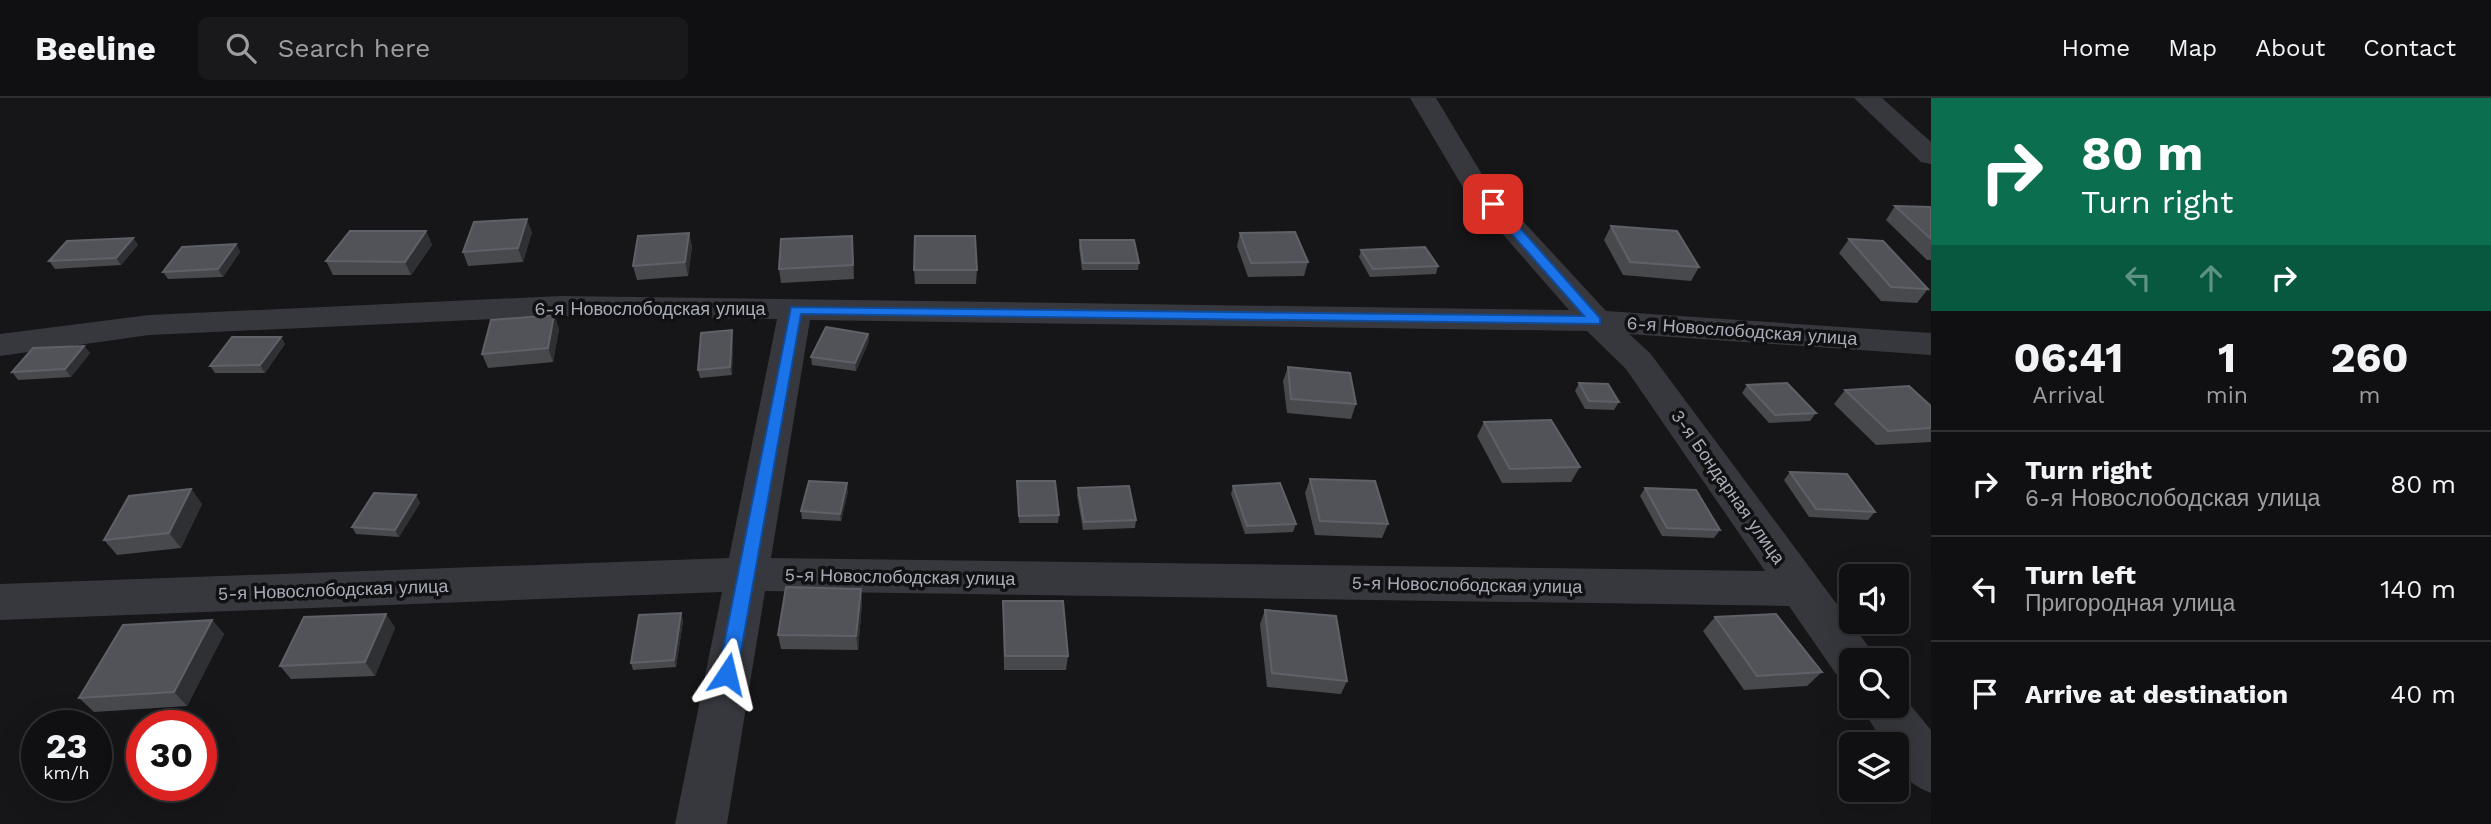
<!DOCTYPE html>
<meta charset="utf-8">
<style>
body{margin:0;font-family:"Work Sans",sans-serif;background:#19191b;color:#f1f3f6;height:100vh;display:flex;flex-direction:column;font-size:26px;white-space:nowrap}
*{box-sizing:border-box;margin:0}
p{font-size:23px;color:#9c9d9f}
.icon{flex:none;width:38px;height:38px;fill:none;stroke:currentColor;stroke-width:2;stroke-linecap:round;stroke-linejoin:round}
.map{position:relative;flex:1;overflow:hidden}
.details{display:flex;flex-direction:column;background:#101012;width:560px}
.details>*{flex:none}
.top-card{background:#0b6e4f;color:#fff;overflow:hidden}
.controls{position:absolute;left:1839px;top:466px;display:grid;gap:14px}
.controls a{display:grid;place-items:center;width:70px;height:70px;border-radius:10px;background:#101012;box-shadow:0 7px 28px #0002,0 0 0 2px #303032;font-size:35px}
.speed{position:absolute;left:21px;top:612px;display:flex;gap:14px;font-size:35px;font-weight:700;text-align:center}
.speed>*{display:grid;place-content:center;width:91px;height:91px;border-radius:50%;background:#101012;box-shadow:0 7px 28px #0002,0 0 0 2px #303032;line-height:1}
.speed small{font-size:18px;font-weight:400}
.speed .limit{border:10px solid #d22;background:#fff;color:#111}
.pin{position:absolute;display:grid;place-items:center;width:60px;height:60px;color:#fff;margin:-30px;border-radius:14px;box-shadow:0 4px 10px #0006}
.me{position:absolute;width:77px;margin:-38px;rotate:10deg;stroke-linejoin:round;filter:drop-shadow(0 0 5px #0008)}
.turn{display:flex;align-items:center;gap:24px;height:147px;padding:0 35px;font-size:32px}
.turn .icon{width:91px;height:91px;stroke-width:2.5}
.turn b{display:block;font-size:49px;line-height:60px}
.lanes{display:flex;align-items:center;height:66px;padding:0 35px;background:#0003;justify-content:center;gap:35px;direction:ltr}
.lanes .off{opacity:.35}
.eta{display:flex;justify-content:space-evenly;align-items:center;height:119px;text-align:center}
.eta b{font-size:42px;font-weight:700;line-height:49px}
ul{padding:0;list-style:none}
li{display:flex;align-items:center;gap:21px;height:105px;padding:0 35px;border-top:2px solid #303032}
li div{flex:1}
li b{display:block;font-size:26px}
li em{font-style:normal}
header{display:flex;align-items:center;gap:42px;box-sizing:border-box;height:98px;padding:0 35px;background:#101012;border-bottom:2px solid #303032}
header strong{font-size:33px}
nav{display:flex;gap:38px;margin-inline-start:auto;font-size:24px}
.search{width:490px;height:63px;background:#19191b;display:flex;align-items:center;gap:18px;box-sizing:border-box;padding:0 24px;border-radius:10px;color:#9c9d9f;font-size:26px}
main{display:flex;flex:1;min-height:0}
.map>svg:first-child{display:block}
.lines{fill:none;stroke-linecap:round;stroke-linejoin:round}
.minor{fill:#37383d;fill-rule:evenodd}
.wall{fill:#47494d}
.shaded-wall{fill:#2f3033}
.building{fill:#525359;stroke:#5f6168;stroke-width:2}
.route{fill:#1a73e8;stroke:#114b97;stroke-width:2}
.labels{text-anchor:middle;stroke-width:7;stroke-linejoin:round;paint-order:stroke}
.street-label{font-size:18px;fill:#a8adb8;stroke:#111113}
</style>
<header>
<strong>Beeline</strong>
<div class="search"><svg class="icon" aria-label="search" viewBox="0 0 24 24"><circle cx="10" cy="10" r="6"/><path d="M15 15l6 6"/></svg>Search here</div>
<nav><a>Home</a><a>Map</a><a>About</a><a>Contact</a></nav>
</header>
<main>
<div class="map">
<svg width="1931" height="726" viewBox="0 0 1931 726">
<rect width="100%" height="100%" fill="#161618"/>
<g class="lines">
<path class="minor" d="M1410 0H1436L1486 83 1606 213 1931 235V257L1629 236 1650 255 1868 548 1875 562H1852V581L1836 576 1789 508 765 493 727 726H675L722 494 0 522V486L729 460 777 221 561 218 149 237 0 258V236L149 217 561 198 1569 212 1465 93ZM810 222 1587 233 1626 271 1765 473 771 460Z
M1854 0H1882L1931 44V66L1921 64Z
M1897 591 1931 632V695C1906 685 1897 673 1897 646H1884L1860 607H1897Z"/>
</g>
<path class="wall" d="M1895 108 1931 109V162H1927L1886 122Z
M1611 128 1699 169 1691 183 1623 177 1604 142Z
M426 133 432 147 411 177H333L326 163Z
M532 134 523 164 468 168 463 154Z
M689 135 692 149 688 178 637 182 633 168Z
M1240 135 1308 164 1304 178 1248 179 1237 148Z
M133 140 138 147 121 167 55 171 49 163Z
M1849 141 1928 191 1917 205 1881 203 1839 155Z
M1080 142 1139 165 1138 172H1082L1079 149Z
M236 146 240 154 223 179 168 181 163 174Z
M853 151 854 181 781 185 779 171Z
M1361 152 1438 168 1436 176 1370 179 1359 159Z
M914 172H977L976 186H915Z
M554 217 559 231 553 264 488 270 482 256Z
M732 232 733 240 732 277 700 280 698 272Z
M868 236 869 243 856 273 812 267 811 259Z
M281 239 285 246 265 275H215L210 268Z
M84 248 90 255 71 279 18 282 12 274Z
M1288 269 1356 306 1351 321 1287 315 1283 283Z
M1579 285 1619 304 1614 312 1585 311 1575 293Z
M1747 287 1816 315 1810 323 1769 325 1742 295Z
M1845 292 1931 308V344L1876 347 1834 306Z
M1484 324 1580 369 1571 384 1502 385 1477 338Z
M1790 374 1875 414 1868 422 1809 419 1784 382Z
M1310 381 1388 426 1382 440 1315 437 1305 395Z
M1017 383 1059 417 1058 425H1019Z
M1233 388 1296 426 1293 434 1245 436 1231 396Z
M1078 390 1136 422 1135 430 1083 432 1077 397Z
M1645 390 1720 432 1714 440 1662 438 1640 398Z
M191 391 202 406 181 450 117 457 104 442Z
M848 393 841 423 802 421 801 413Z
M416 397 420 405 399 439 356 436 352 429Z
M861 491 862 505 858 552 781 551 778 537Z
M1003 503 1068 558 1066 572H1004Z
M1265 512 1347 583 1341 596 1267 589 1260 526Z
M681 515 683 523 676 569 633 572 631 565Z
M386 516 395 530 375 578 291 581 280 568Z
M1715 519 1822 574 1807 588 1744 592 1703 533Z
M212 522 224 536 187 608 94 614 79 600Z"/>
<path class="shaded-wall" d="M527 121 532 134 523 164 518 150Z
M426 133 432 147 411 177 405 164Z
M689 135 692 149 688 178 685 164Z
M133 140 138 147 121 167 116 160Z
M236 146 240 154 223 179 218 171Z
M554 217 559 231 553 264 548 250Z
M732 232 733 240 732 277 730 269Z
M868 236 869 243 856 273 855 265Z
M281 239 285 246 265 275 260 267Z
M84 248 90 255 71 279 65 271Z
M847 385 848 393 841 423 840 416Z
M191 391 202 406 181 450 169 435Z
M416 397 420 405 399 439 395 432Z
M861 491 862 505 858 552 856 538Z
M681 515 683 523 676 569 674 562Z
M386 516 395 530 375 578 365 564Z
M212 522 224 536 187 608 174 594Z"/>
<path class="building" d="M1895 108 1931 109V141Z
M527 121 518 150 463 154 474 124Z
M1611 128 1677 133 1699 169 1630 164Z
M350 133H426L405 164 326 163Z
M1295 134 1308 164 1251 165 1240 135Z
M689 135 685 164 633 168 638 138Z
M852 138 853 167 779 171 781 141Z
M915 138H975L977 172H914Z
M133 140 116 160 49 163 67 143Z
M1849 141 1883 143 1928 191 1891 189Z
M1080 142H1134L1139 165H1083Z
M236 146 218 171 163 174 182 149Z
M1425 149 1438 168 1373 171 1361 152Z
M554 217 548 250 482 256 491 222Z
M826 229 868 236 855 265 811 259Z
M732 232 730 269 698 272 701 235Z
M232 239H281L260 267 210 268Z
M84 248 65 271 12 274 33 250Z
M1288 269 1350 275 1356 306 1291 301Z
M1579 285 1608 286 1619 304 1589 303Z
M1787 285 1816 315 1775 317 1747 287Z
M1909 288 1931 308V330L1888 333 1845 292Z
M1551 322 1580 369 1510 371 1484 324Z
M1790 374 1847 376 1875 414 1816 411Z
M1310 381 1375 383 1388 426 1320 423Z
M809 383 847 385 840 416 801 413Z
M1017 383H1055L1059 417 1019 418Z
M1280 385 1296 426 1247 428 1233 388Z
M1129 388 1136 422 1084 424 1078 390Z
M1645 390 1696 392 1720 432 1667 430Z
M191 391 169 435 104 442 129 398Z
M374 395 416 397 395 432 352 429Z
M786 489 861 491 856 538 778 537Z
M1003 503H1063L1068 558H1005Z
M1265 512 1336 518 1347 583 1272 575Z
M681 515 674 562 631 565 639 517Z
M386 516 365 564 280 568 304 519Z
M1776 516 1822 574 1757 578 1715 519Z
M212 522 174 594 79 600 123 527Z"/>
<path class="route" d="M1493 103 1497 104 1600 220V226L801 216 737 576 734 582 727 584 721 582 718 576 791 209 1584 218 1488 109V104Z"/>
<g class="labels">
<g class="street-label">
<text x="650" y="217">6-я Новослободская улица</text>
<text transform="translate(1742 233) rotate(4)" y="6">6-я Новослободская улица</text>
<text transform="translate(1728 389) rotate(55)" y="6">3-я Бондарная улица</text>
<text transform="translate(900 479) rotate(1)" y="6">5-я Новослободская улица</text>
<text transform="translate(1467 487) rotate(1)" y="6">5-я Новослободская улица</text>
<text transform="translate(333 492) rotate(-2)" y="6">5-я Новослободская улица</text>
</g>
</g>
</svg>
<div class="controls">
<a><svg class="icon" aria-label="sound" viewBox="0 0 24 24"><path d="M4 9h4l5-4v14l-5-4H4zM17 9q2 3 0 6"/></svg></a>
<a><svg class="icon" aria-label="search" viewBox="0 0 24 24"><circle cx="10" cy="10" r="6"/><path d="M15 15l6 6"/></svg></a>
<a><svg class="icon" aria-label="layers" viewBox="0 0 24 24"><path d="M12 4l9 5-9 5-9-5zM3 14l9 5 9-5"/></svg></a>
</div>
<div class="speed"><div>23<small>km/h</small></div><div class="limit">30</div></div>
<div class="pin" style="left:1493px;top:106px;background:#d93025"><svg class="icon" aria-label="arrive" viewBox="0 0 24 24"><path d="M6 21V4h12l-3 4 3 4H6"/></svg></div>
<svg class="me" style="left:727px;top:576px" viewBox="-20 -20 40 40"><path d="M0-17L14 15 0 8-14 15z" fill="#1a73e8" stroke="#fff" stroke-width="4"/></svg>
</div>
<section class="details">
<div class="top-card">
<div class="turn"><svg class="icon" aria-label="right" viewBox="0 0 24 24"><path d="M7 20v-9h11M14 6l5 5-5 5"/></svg><div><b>80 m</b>Turn right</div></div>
<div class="lanes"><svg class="icon off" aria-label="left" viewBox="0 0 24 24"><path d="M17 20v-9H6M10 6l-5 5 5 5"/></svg><svg class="icon off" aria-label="ahead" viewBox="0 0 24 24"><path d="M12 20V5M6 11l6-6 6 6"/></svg><svg class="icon" aria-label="right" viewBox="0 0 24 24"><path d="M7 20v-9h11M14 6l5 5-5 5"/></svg></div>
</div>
<div class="eta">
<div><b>06:41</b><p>Arrival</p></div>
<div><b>1</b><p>min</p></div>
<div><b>260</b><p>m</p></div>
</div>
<ul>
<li><svg class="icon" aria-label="right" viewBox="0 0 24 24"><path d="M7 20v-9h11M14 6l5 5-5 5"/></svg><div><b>Turn right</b><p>6-я Новослободская улица</p></div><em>80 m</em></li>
<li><svg class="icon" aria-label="left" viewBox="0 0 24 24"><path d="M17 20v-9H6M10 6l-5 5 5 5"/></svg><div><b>Turn left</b><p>Пригородная улица</p></div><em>140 m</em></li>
<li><svg class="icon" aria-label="arrive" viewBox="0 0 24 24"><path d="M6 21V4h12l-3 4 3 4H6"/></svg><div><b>Arrive at destination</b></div><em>40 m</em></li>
</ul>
</section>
</main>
